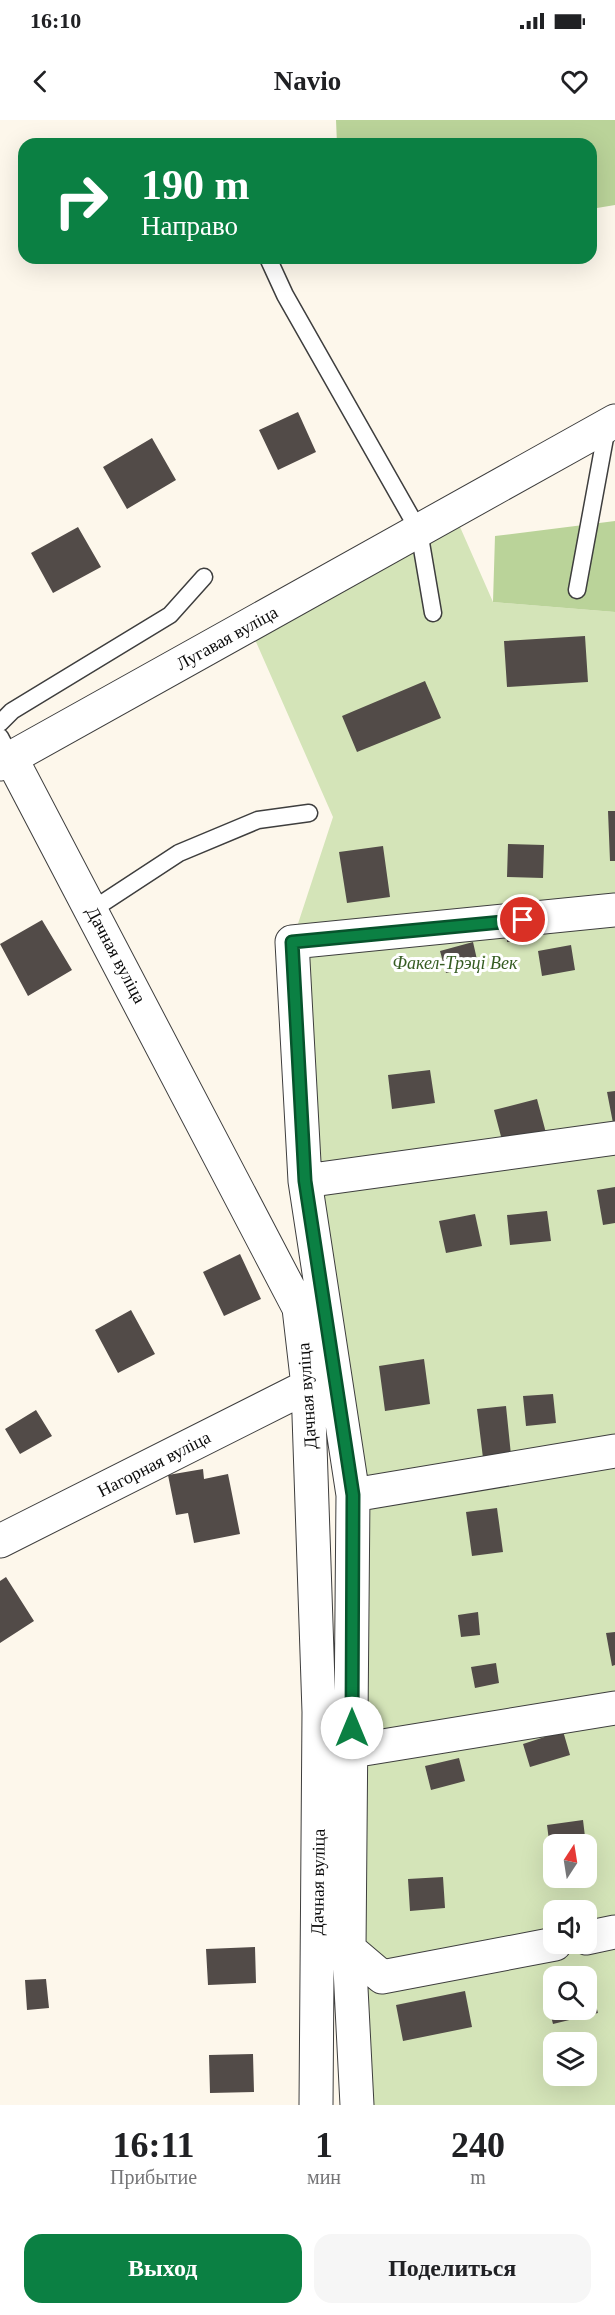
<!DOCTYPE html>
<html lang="ru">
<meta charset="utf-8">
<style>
body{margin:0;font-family:"Times New Roman",serif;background:#f6f6f6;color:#202124;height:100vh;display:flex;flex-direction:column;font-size:22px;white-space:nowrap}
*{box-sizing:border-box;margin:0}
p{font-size:20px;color:#757577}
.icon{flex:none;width:33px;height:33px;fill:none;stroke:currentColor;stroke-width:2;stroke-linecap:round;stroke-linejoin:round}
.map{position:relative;height:1985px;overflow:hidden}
.panel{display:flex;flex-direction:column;background:#fff;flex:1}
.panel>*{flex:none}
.hud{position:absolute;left:18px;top:18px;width:579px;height:126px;border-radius:18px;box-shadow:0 6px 24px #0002;background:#0b8043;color:#fff;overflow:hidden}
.needle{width:39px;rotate:12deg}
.buttons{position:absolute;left:543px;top:1714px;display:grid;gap:12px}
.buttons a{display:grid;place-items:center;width:54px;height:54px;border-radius:12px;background:#fff;box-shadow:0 6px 24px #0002;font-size:30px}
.pin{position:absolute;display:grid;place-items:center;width:51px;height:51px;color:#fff;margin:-26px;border:3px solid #fff;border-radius:50%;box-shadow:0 2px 6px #0007}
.me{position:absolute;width:66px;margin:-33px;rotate:0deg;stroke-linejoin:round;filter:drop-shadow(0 0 4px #0008)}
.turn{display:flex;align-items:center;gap:21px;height:126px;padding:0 24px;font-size:27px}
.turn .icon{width:78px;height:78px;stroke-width:2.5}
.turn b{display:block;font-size:42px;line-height:51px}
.eta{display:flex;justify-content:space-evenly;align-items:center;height:102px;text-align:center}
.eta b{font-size:36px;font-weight:800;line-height:42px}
.action{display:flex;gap:12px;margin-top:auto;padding:12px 24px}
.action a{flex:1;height:69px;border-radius:18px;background:#0b8043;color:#fff;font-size:24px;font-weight:800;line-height:69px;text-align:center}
.action a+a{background:#f6f6f6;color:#202124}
.status{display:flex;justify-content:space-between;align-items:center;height:42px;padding:0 30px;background:#fff;direction:ltr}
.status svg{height:16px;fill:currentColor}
header{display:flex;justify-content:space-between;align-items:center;height:78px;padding:0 24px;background:#fff;font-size:27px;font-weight:800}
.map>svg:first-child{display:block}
.green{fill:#d4e4b8;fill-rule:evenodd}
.forest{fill:#bad399}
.building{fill:#524b48}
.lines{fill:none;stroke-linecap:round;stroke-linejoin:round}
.service-casing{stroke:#3e3e3e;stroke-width:19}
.minor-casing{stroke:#3e3e3e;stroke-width:35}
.tertiary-casing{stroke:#3e3e3e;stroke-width:35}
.service{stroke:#fff;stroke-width:16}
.minor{stroke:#fff;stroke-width:33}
.tertiary{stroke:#fff;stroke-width:33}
.route-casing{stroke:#07532c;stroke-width:15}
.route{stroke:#0b8043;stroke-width:10}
.labels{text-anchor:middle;stroke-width:6;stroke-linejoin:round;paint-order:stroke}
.street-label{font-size:18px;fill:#0b0b0b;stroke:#fff}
.park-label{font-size:18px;font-style:italic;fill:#355c22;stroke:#fff}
</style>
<div class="status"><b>16:10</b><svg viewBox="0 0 49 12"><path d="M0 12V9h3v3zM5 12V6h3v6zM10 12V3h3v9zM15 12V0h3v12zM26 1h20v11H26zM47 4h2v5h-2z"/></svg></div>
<header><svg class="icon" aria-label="back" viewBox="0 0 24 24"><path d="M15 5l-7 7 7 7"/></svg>Navio<svg class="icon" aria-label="heart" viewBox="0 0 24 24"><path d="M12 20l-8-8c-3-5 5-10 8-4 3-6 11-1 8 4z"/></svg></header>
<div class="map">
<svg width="615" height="1985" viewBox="0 0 615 1985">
<rect width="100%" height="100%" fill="#fdf7eb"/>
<path class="green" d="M453 391 493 482 615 492V1985H357L353 1375 292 822 333 697 249 506ZM554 1725H586V1758H554ZM554 1791H586V1824H554ZM554 1857H586V1890H554ZM554 1923H586V1956H554Z"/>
<path class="forest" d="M336 0H615V85L591 89V24H337Z
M615 401V492L493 482 495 416Z"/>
<path class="building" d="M298 292 316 332 278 350 259 310Z
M152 318 176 360 127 389 103 347Z
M78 407 101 447 53 473 31 433Z
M585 516 588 562 507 567 504 521Z
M425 561 441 598 357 632 342 596Z
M608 691H615V741H610Z
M508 724 544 725 543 758 507 757Z
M383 726 390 777 347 783 339 732Z
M42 800 72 850 28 876 0 824Z
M529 803 530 821 507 822 506 804Z
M473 822 478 844 446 853 440 831Z
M571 825 575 850 542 856 538 831Z
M430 950 435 983 392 989 388 955Z
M615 971V1002L613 1003 607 972Z
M537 979 546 1013 503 1024 494 990Z
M615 1067V1103L603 1105 597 1070Z
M547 1091 551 1121 510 1125 507 1095Z
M475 1094 482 1126 446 1133 439 1101Z
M240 1134 261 1179 224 1196 203 1152Z
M131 1190 155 1234 118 1253 95 1210Z
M424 1239 430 1284 385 1291 379 1246Z
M553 1274 556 1303 526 1306 523 1276Z
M506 1286 511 1335 483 1338 477 1289Z
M36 1290 52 1316 20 1334 5 1309Z
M203 1349 204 1359 228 1354 240 1414 194 1423 188 1393 176 1395 168 1355Z
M497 1388 503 1432 472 1436 466 1392Z
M6 1457 34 1501 0 1523V1461Z
M478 1492 480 1515 461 1517 458 1495Z
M615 1512V1545L612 1546 606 1513Z
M496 1543 499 1563 475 1568 471 1547Z
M563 1611 570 1635 530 1647 523 1624Z
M459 1638 465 1661 431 1670 425 1646Z
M583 1700 586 1725H554L552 1744 547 1705Z
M443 1757 445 1788 410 1791 408 1759Z
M255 1827 256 1863 208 1865 206 1829Z
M589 1858 598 1893 553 1904 544 1869 554 1867V1890H586V1859Z
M46 1859 49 1888 27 1890 25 1860Z
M465 1871 472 1907 403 1921 396 1885Z
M253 1934 254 1972 210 1973 209 1935Z"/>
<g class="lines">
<g class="service-casing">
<path id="service" d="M268 138 285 175 419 411 433 493
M577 470 607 307
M0 603 12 591 170 495 204 457
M0 617 11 638
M92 790 179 733 258 700 309 693"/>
</g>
<g class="minor-casing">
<path id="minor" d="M11 638 299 1188 308 1266 319 1592 316 1985
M305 1061 615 1018
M353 1375 615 1331
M0 1421 308 1266
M352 1631 615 1588
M586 1818 615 1812
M349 1829 382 1857 555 1824
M357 1985 349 1829 353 1375 305 1061 292 822 615 790"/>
</g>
<g class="tertiary-casing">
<path id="tertiary" d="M0 644 615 301"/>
</g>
<use href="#service" class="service"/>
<use href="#minor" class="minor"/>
<use href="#tertiary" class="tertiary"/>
</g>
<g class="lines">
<g class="route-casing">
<path id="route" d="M352 1608 353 1375 305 1061 292 822 523 800"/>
</g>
<use href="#route" class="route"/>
</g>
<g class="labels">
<g class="street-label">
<text transform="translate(227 518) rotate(-29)" y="6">Лугавая вуліца</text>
<text transform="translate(116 835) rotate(62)" y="6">Дачная вуліца</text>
<text transform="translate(307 1276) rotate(-94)" y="6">Дачная вуліца</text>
<text transform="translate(154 1344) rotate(-27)" y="6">Нагорная вуліца</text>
<text transform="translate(318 1762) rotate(-89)" y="6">Дачная вуліца</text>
</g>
<g class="park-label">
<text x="455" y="849">Факел-Трэці Век</text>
</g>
</g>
</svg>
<div class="buttons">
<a><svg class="needle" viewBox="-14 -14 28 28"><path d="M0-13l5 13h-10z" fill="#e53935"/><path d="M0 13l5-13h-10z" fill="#757577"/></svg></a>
<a><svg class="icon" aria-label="sound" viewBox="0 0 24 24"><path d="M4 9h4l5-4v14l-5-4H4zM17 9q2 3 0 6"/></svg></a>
<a><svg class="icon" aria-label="search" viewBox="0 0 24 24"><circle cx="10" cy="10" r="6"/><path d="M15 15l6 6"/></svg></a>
<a><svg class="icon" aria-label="layers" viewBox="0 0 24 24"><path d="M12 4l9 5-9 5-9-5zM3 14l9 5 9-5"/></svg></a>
</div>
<div class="pin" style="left:523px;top:800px;background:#d93025"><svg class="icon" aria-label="arrive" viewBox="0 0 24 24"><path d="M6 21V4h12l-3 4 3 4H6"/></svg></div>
<svg class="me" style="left:352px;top:1608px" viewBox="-20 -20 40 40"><circle r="19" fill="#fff"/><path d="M0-13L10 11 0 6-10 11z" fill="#0b8043"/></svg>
<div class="hud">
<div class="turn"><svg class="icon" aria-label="right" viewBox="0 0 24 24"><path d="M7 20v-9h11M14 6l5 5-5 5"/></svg><div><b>190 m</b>Направо</div></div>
</div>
</div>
<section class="panel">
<div class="eta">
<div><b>16:11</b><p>Прибытие</p></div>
<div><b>1</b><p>мин</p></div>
<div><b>240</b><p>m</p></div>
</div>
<div class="action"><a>Выход</a><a>Поделиться</a></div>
</section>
